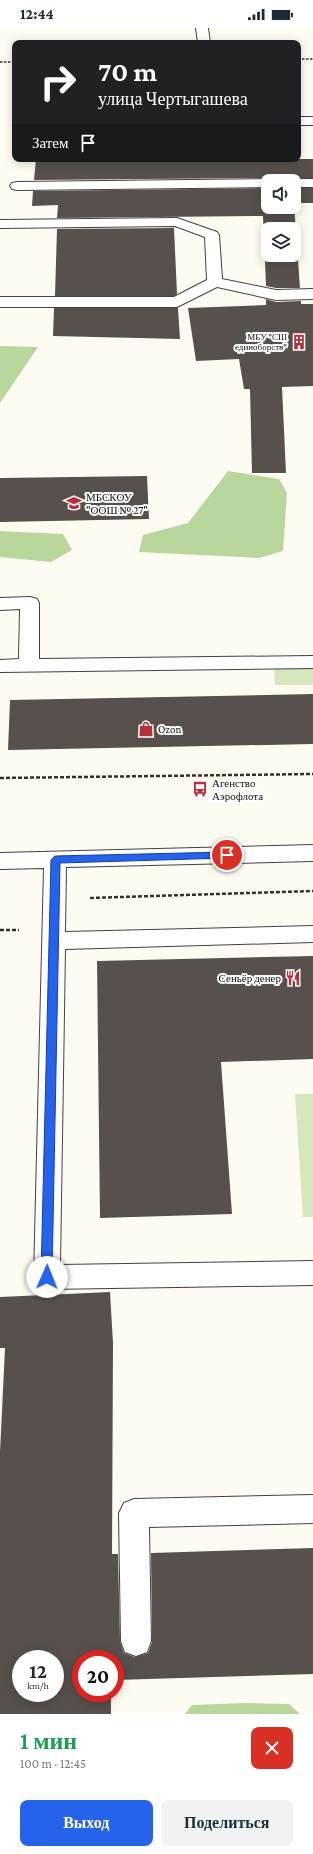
<!DOCTYPE html>
<html lang="ru">
<meta charset="utf-8">
<style>
body{margin:0;font-family:"Crimson Pro",serif;background:#f2f2f3;color:#1f2937;height:100vh;display:flex;flex-direction:column;font-size:15px;white-space:nowrap}
*{box-sizing:border-box;margin:0}
p{font-size:13px;color:#747a83}
.icon{flex:none;width:22px;height:22px;fill:none;stroke:currentColor;stroke-width:2;stroke-linecap:round;stroke-linejoin:round}
.map{position:relative;height:1686px;overflow:hidden}
.side{display:flex;flex-direction:column;background:#fff;flex:1}
.side>*{flex:none}
.guide{position:absolute;left:12px;top:12px;width:289px;height:122px;border-radius:8px;box-shadow:0 2px 10px #0003;background:#202124;color:#fff;overflow:hidden}
.tools{position:absolute;left:261px;top:146px;display:grid;gap:8px}
.tools a{display:grid;place-items:center;width:40px;height:40px;border-radius:8px;background:#fff;box-shadow:0 2px 10px #0003;font-size:20px}
.speed{position:absolute;left:12px;top:1622px;display:flex;gap:8px;font-size:20px;font-weight:700;text-align:center}
.speed>*{display:grid;place-content:center;width:52px;height:52px;border-radius:50%;background:#fff;box-shadow:0 2px 10px #0003;line-height:1}
.speed small{font-size:10px;font-weight:400}
.speed .limit{border:6px solid #d22;background:#fff;color:#111}
.pin{position:absolute;display:grid;place-items:center;width:34px;height:34px;color:#fff;margin:-17px;border:2px solid #fff;border-radius:50%;box-shadow:0 1px 4px #0007}
.me{position:absolute;width:44px;margin:-22px;rotate:1deg;stroke-linejoin:round;filter:drop-shadow(0 0 3px #0008)}
.turn{display:flex;align-items:center;gap:14px;height:84px;padding:0 20px;font-size:18px}
.turn .icon{width:52px;height:52px;stroke-width:2.5}
.turn b{display:block;font-size:28px;line-height:34px}
.then{display:flex;align-items:center;height:38px;padding:0 20px;background:#0003;gap:8px;font-size:15px}
.round{display:grid;place-items:center;flex:none;width:42px;height:42px;border-radius:8px;background:#f2f2f3}
.overview{display:flex;align-items:center;justify-content:space-between;height:68px;padding:0 20px}
h1{font-size:24px;font-weight:600;line-height:30px;color:#1e9e55}
.cta{display:flex;gap:8px;margin-top:auto;padding:8px 20px}
.cta a{flex:1;height:46px;border-radius:8px;background:#2563eb;color:#fff;font-size:16px;font-weight:600;line-height:46px;text-align:center}
.cta a+a{background:#f2f2f3;color:#1f2937}
.status{display:flex;justify-content:space-between;align-items:center;height:28px;padding:0 20px;background:#fff;direction:ltr}
.status svg{height:11px;fill:currentColor}
.map>svg:first-child{display:block}
.green{fill:#d4e7bd}
.forest{fill:#b9d79d}
.building{fill:#57504c;fill-rule:evenodd}
.lines{fill:none;stroke-linecap:round;stroke-linejoin:round}
.minor-casing{stroke:#424242;stroke-width:2}
.path-far1{stroke:#313131;stroke-width:1.5;stroke-dasharray:2.5 1.5;stroke-linecap:butt}
.path{stroke:#313131;stroke-width:2.5;stroke-dasharray:4 2;stroke-linecap:butt}
.minor{fill:#fff;fill-rule:evenodd}
.route{fill:#2563eb;stroke:#184099}
.labels{text-anchor:middle;stroke-width:4;stroke-linejoin:round;paint-order:stroke}
.far-poi-label{font-size:9px;fill:#0f0f0f;stroke:#fff;text-anchor:end}
.poi-label{font-size:11px;fill:#0f0f0f;stroke:#fff;text-anchor:start}
</style>
<div class="status"><b>12:44</b><svg viewBox="0 0 49 12"><path d="M0 12V9h3v3zM5 12V6h3v6zM10 12V3h3v9zM15 12V0h3v12zM26 1h20v11H26zM47 4h2v5h-2z"/></svg></div>
<div class="map">
<svg width="313" height="1686" viewBox="0 0 313 1686">
<rect width="100%" height="100%" fill="#fefcf2"/>
<path class="green" d="M274 639H313V657H275Z
M295 1066H313V1189H303Z"/>
<path class="forest" d="M0 318 38 319 0 375Z
M228 443 279 451 287 465 283 523 259 530 139 524 143 507 188 495Z
M0 503 63 506 72 522 51 534 0 529Z
M245 1675 289 1676 300 1686H185L192 1677Z"/>
<path class="building" d="M36 131H313V150H294L287 153H275L268 150 34 152Z
M268 160V179H294V160H313V175H294L300 260H276L266 258 263 188 57 190 58 177 32 178 33 163ZM268 201H294V227H268Z
M174 200 177 266 174 268H55L57 201Z
M266 271 276 274 301 273V276H313V358L282 359 286 445H252L250 361H244L239 331 196 333 188 280 266 277Z
M54 280H178L180 311 53 308Z
M147 448 149 491 0 494V450Z
M313 666V716L8 722 10 672Z
M313 928V1031L221 1034 232 1186 100 1190 97 933Z
M110 1264 113 1315 112 1526H118L120 1613 124 1625 135 1629 148 1625 152 1614 151 1525 313 1520V1646L115 1652V1631H81V1665H111V1686H0V1424L5 1320H0V1269ZM21 1631H55V1665H21Z"/>
<g class="lines">
<g class="minor-casing">
<path id="minor" d="M196 0H208L210 15H198Z
M298 89H313V97H298Z
M268 151 274 153H268V159L17 162 12 161 10 158 12 155 17 154Z
M294 151H313V159H294V153H288Z
M177 190 217 204 219 207 222 251 276 262 313 261V271L276 272 217 259 177 279H0V269H174L207 252 205 209 175 198 0 200V192Z
M30 569 37 571 39 575V631L313 628V640L0 644V632L19 631 20 581 0 582V570Z
M313 817V833L66 839 65 904 313 898V914L65 921 60 1237 313 1233V1257L47 1261 38 1257 34 1249 44 840 0 841V825Z
M313 1467V1495L149 1499 151 1613 147 1624 136 1628 125 1624 121 1613 119 1485 124 1475 134 1471Z"/>
</g>
<path class="path-far1" d="M298 31H313
M0 34H15"/>
<path class="path" d="M0 750 313 746
M90 870 313 863
M0 902H19"/>
<use href="#minor" class="minor"/>
</g>
<path class="route" d="M227 824 231 827 227 830 60 835 52 1249 50 1253 47 1254 43 1253 41 1249 51 832 55 828Z"/>
<defs>
<g id="building-bare" transform="scale(1.2)"><path d="M-4-6H4V6H1V3H-1V6H-4ZM-2.5-4.3h1.7v1.8h-1.7ZM.8-4.3h1.7v1.8H.8ZM-2.5-1h1.7V.8h-1.7ZM.8-1h1.7V.8H.8Z" fill="#b82e39" stroke="#fff" stroke-width="2.5" paint-order="stroke"/></g>
<g id="school-bare" transform="scale(1.2)"><path d="M0-5L7-2L0 1L-7-2ZM-4 1L0 2.5L4 1V4Q0 6-4 4Z" fill="#b82e39" stroke="#fff" stroke-width="2.5" paint-order="stroke"/></g>
<g id="shop-bare" transform="scale(1.2)"><path d="M-5-2.5h2.3a2.7 3.5 0 0 1 5.4 0H5L5.5 6h-11ZM-1.5-2.5h3a1.5 2.3 0 0 0-3 0Z" fill="#b82e39" stroke="#fff" stroke-width="2.5" paint-order="stroke"/></g>
<g id="bus-bare" transform="scale(1.2)"><path d="M-5-6H5V4H4V6H2V4H-2V6H-4V4H-5ZM-3.5-4V0h7V-4ZM-3.5 1.2v1.5H-2V1.2ZM2 1.2v1.5H3.5V1.2Z" fill="#b82e39" stroke="#fff" stroke-width="2.5" paint-order="stroke"/></g>
<g id="restaurant-bare" transform="scale(1.2)"><path d="M-5-6h1v4h1v-4h1v4h1v-4h1v5L-1.5 .5V6h-2V.5L-5-1ZM5-6V6H3V1.5H1.5Q1.5-4 5-6Z" fill="#b82e39" stroke="#fff" stroke-width="2.5" paint-order="stroke"/></g>
</defs>
<g fill-rule="evenodd">
<use href="#building-bare" x="299" y="314"/>
<use href="#school-bare" x="74" y="475"/>
<use href="#shop-bare" x="146" y="701"/>
<use href="#bus-bare" x="200" y="761"/>
<use href="#restaurant-bare" x="293" y="950"/>
</g>
<g class="labels">
<g class="far-poi-label">
<text x="287" y="312">МБУ "СШ<tspan x="287" dy="10">единоборств"</tspan></text>
</g>
<g class="poi-label">
<text x="86" y="473">МБСКОУ<tspan x="86" dy="13">"ООШ № 27"</tspan></text>
<text x="158" y="705">Ozon</text>
<text x="212" y="759">Агенство<tspan x="212" dy="13">Аэрофлота</tspan></text>
<text x="281" y="954" text-anchor="end">Сеньёр денер</text>
</g>
</g>
</svg>
<div class="tools">
<a><svg class="icon" aria-label="sound" viewBox="0 0 24 24"><path d="M4 9h4l5-4v14l-5-4H4zM17 9q2 3 0 6"/></svg></a>
<a><svg class="icon" aria-label="layers" viewBox="0 0 24 24"><path d="M12 4l9 5-9 5-9-5zM3 14l9 5 9-5"/></svg></a>
</div>
<div class="speed"><div>12<small>km/h</small></div><div class="limit">20</div></div>
<div class="pin" style="left:227px;top:827px;background:#d93025"><svg class="icon" aria-label="arrive" viewBox="0 0 24 24"><path d="M6 21V4h12l-3 4 3 4H6"/></svg></div>
<svg class="me" style="left:47px;top:1249px" viewBox="-20 -20 40 40"><circle r="19" fill="#fff"/><path d="M0-13L10 11 0 6-10 11z" fill="#2563eb"/></svg>
<div class="guide">
<div class="turn"><svg class="icon" aria-label="right" viewBox="0 0 24 24"><path d="M7 20v-9h11M14 6l5 5-5 5"/></svg><div><b>70 m</b>улица Чертыгашева</div></div>
<div class="then">Затем<svg class="icon" aria-label="arrive" viewBox="0 0 24 24"><path d="M6 21V4h12l-3 4 3 4H6"/></svg></div>
</div>
</div>
<section class="side">
<div class="overview"><div><h1>1 мин</h1><p>100 m · 12:45</p></div><a class="round" style="background:#d93025;color:#fff"><svg class="icon" aria-label="close" viewBox="0 0 24 24"><path d="M6 6l12 12M18 6L6 18"/></svg></a></div>
<div class="cta"><a>Выход</a><a>Поделиться</a></div>
</section>
